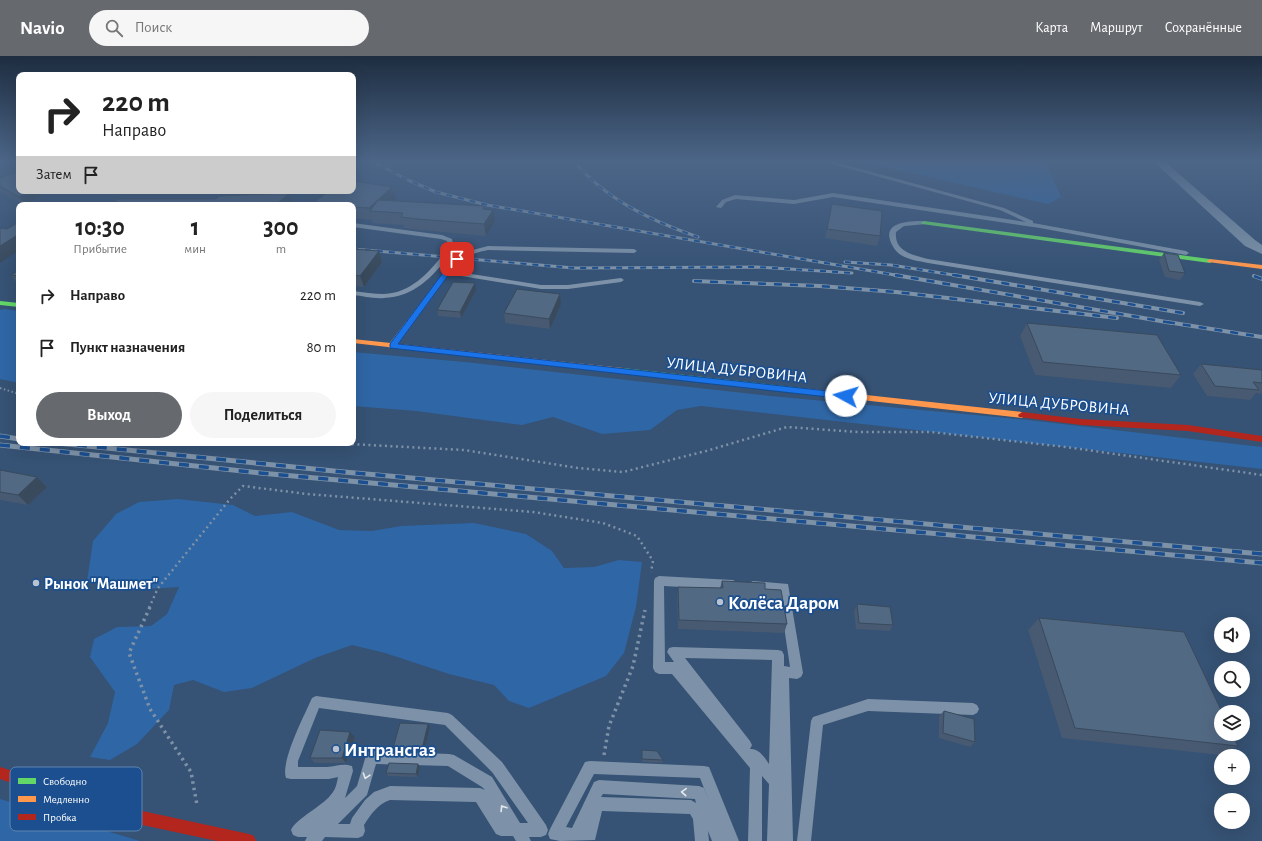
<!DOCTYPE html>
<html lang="ru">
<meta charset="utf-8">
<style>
body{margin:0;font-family:"Alegreya Sans",sans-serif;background:#f6f6f6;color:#222;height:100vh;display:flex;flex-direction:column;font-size:15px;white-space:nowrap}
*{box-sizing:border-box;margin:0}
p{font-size:13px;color:#767676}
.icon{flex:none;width:22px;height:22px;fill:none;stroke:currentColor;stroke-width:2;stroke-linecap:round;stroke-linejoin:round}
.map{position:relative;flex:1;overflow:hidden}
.panel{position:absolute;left:16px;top:146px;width:340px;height:244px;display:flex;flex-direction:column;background:#fff;border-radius:8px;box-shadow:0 4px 16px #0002}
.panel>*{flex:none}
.hud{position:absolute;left:16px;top:16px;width:340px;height:122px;border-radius:8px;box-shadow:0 4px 16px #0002;background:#fff;color:#222;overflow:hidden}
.tools{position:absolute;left:1214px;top:561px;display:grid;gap:8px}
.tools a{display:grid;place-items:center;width:36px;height:36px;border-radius:50%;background:#fff;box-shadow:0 4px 16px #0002;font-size:20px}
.pin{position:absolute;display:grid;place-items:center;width:34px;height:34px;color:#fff;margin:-17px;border-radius:8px;box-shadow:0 2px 6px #0006}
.me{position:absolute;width:44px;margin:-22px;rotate:276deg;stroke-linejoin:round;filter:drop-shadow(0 0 3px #0008)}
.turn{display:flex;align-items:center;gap:14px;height:84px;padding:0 20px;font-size:18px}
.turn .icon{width:52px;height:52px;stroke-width:2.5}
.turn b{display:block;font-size:28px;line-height:34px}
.then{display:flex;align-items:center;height:38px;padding:0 20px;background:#0003;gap:8px;font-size:15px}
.eta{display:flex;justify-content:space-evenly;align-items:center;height:68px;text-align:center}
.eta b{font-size:24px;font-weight:600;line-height:28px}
.action{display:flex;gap:8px;margin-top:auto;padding:8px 20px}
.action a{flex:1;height:46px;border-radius:24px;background:#666a6f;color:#fff;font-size:16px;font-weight:600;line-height:46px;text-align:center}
.action a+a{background:#f6f6f6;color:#222}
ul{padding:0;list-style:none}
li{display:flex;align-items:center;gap:12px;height:52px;padding:0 20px}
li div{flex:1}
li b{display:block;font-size:15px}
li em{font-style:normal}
header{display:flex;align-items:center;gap:24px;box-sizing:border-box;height:56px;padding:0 20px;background:#666a6f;color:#fff}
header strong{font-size:19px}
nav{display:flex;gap:22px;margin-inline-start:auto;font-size:14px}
.search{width:280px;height:36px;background:#f6f6f6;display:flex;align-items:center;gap:10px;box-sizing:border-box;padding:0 14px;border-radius:22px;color:#767676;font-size:15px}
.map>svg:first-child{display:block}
.green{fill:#2f66a5}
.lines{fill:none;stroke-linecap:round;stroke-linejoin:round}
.path-far2{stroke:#7d92a8;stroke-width:2;stroke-dasharray:1.5 2.5;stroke-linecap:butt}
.path-far1{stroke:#7d92a8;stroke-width:2.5;stroke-dasharray:2 3.5;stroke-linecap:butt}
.path{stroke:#7d92a8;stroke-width:3.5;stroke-dasharray:2.5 4;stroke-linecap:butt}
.lane{fill:#7d92a8;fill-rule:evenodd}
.street{fill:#7d92a8;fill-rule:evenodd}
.fast{fill:#63d668;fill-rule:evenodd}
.slow{fill:#ff974d;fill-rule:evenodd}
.jam{fill:#b3261e;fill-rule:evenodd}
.rail-far2-casing{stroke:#7e92a7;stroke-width:3}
.rail-far1-casing{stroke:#7e92a7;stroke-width:4}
.rail-casing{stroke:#7e92a7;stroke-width:5}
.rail-far2{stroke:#1b4f8f;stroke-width:2;stroke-dasharray:6;stroke-linecap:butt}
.rail-far1{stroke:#1b4f8f;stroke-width:2.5;stroke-dasharray:8;stroke-linecap:butt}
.rail{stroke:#1b4f8f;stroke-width:3.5;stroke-dasharray:10;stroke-linecap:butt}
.wall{fill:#475a72}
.shaded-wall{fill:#394a5c}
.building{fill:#526984;stroke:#394a5c}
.oneway{stroke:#e5e9ee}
.route{fill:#1a73e8;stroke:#114b97}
.poi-dot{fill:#b9c2ce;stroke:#1b4f8f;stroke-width:1.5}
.labels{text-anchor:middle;stroke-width:3.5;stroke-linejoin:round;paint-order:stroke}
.street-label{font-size:16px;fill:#fff;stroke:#1b4f8f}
.poi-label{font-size:16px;font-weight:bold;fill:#fff;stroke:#1b4f8f;text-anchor:start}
.near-poi-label{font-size:19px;font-weight:bold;fill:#fff;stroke:#1b4f8f;text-anchor:start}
.key{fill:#1b4f8f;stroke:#5f84b1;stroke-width:1}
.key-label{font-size:11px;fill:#fff}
</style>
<header>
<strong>Navio</strong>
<div class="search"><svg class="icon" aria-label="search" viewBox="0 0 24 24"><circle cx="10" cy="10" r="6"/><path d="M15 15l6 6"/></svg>Поиск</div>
<nav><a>Карта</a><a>Маршрут</a><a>Сохранённые</a></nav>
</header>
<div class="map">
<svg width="1262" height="785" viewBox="0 0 1262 785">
<rect width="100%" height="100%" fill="#365274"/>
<path class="green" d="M855 104H1045L1061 141 1048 148Z
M4 253 19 255V327L0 323V254Z
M353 296 465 306 771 340 1028 364 1262 391V413L701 350 677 354 650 374 602 378 553 361 522 369 416 355 353 350Z
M178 443 233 449 255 460 292 456 339 474 372 475 401 470 474 467 526 478 552 495 564 512 594 511 619 504 642 506 636 551 624 597 606 620 529 652 509 645 494 629 449 618 385 597 352 589 315 602 252 632 224 636 193 624 174 629 169 654 137 688 110 704 90 701 108 667 115 636 90 601 94 583 117 571 151 570 167 558 179 531 131 534 87 525 93 485 116 458 139 446Z
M0 743 140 785H0Z"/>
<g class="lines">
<path class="path-far2" d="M0 332 19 338"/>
<path class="path-far1" d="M330 387 464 394 578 412 623 416 706 395 787 371 858 376H931L1066 391 1262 419
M149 552 158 532 230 443 243 430 307 438 533 456 603 467 637 480 653 505 651 516"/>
<path class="path" d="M150 551 129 597 150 653 191 716 197 749
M604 699 609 670 633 610 645 554"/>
<path class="lane" d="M821 104H828L1004 152 1033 165V167L1186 195 1189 197 1186 199 1040 172 833 141 794 148 736 143 726 146 721 152 716 151 722 144 735 139 794 144 833 137 1026 166 1000 154 821 105Z
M924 165 927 167 926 168 904 170 896 176C894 196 914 199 928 203L1200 246 1204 248 1200 250 928 207C919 205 909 204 901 199 896 196 892 190 890 184 884 165 912 165 924 165Z
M353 167 442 179 452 183 454 192C437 217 416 241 384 242 374 243 363 240 353 239V235C363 236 374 238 384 238 413 237 432 213 448 192L447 185 441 183 353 171Z
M488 190 634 193 637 195 634 197 488 194C470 198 463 200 452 215L541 229H568L621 222 624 224 621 226 568 233H541L449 218 395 292H389L388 290 389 288 455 202 469 195Z
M659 520 733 524 737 526 738 529 737 532 733 534 664 530 665 606H674L667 596 669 592 673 591 778 594 782 595 784 599V610L790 611 779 536 753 535 749 533 748 530 749 527 753 525 788 528 803 617 801 621 797 623 789 622 793 785H767L769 728 762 720V785H748L750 712 672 618H659L655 616 653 612 654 525 655 522ZM685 602 772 604 769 708C764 701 759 692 750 693L752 689 750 685Z
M316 640 448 657 452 659 502 706 546 769 548 774 546 779 541 781H529L531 785H516L513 780H501L496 778 476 746 390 744C378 748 371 758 364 769L365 775 363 780 358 782 325 781 322 785H305L307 781H298L293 779 291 774C296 762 324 750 333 736 336 732 337 726 338 721L329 723H291L286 722C280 706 305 658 312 642ZM319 652 445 669 492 716 528 767H520L492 721 454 699 449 698 372 695 367 696 357 730 345 742 353 715 352 710C343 707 336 710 327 711 317 711 308 711 298 711V705ZM376 708 448 710 482 731 485 734 480 732 390 730 374 736 365 744 352 762 350 768H338L367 739Z
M868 643 973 647 977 649 979 653 977 657 973 659 868 655 823 669 811 785H797L811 665 813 661Z
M590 705 704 710 709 711 739 785H712L708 775 709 785H695L693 763 690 758 602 755 595 784 560 785 550 783 548 778 550 773 585 706ZM594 718 700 722 710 748 704 732 699 730 599 724 594 726 572 772 566 771ZM603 738 695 743 696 747 691 744 601 741Z"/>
<path class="street" d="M1152 104H1163L1255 184 1262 189V198L1245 190Z"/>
<path class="fast" d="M924 165 1210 203 1213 205 1210 207 922 168 921 167Z
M0 245 19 247V251L0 249Z
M623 312 811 333 815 336 811 339 620 317 619 315 620 313Z"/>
<path class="slow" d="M1210 203 1262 209V213L1208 206 1207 205Z
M353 283 623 312 627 315 623 318 353 287Z
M811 333 1022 356 1026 359 1022 362 808 338 807 336 808 334Z"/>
<path class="jam" d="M1022 356 1081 363 1188 369 1262 380V386L1188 375 1081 369 1019 361 1018 359Z
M0 711 133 753 249 778 254 780 256 785H217L133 767 0 723Z"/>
<g class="rail-far2-casing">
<path id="rail-far2" d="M370 104 408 124 436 136 487 149 901 220
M573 104C605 143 651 165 698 181
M353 193 574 212 757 211 852 217
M845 206 891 209 960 220"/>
</g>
<g class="rail-far1-casing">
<path id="rail-far1" d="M895 219 1172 267
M954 219 1183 257
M1254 220 1262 223
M694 225 820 230 896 236 1117 262
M1167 266 1262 281"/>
</g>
<g class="rail-casing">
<path id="rail" d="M0 380 19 383
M57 387 344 416 1262 498
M0 389 260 417 1262 507"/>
</g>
<use href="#rail-far2" class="rail-far2"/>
<use href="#rail-far1" class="rail-far1"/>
<use href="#rail" class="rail"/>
</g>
<path class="wall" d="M0 122 42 139 27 149H23L0 136Z
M392 131 396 143 393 145 484 153 495 165 486 180 420 174 404 172 403 169 373 167 372 164 353 162V149H314L313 147Z
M832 148 880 180 877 190 825 182Z
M353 193 379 195 382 206 364 231 353 230Z
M1164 197 1185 217 1180 224 1165 221 1159 204Z
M19 214V226H16L11 219Z
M476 234 461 262 438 260 437 254Z
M561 248 550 273 505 267 504 257Z
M1027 267 1181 319 1171 332 1035 319 1020 280Z
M1201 308 1262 314V338L1256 337 1250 344 1207 340 1193 318Z
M0 414 37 421 47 431 28 449 0 444Z
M722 525 765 533 787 568 784 577 678 573 677 540 678 531 720 532Z
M857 548 893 569 890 575 856 573 854 555Z
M1039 562 1238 690 1221 699 1062 682 1028 574Z
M944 655 975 686 970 691 939 682V660Z
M428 668 430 671 424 696 395 694 393 692Z
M355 681 346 707H315L310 702Z
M642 694 663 704 662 707 642 706Z
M418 708 420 711 418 721 388 720 386 717Z"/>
<path class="shaded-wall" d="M392 131 396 143 381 156 370 155 372 164 369 152Z
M28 135H41L42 139 27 149H25L19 141Z
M289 137 293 147 292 149H276Z
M493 154 495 165 486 180 484 168Z
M19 178V194L0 207V190Z
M379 195 382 206 364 231 360 220Z
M475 227 476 234 461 262 460 256Z
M560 238 561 248 550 273 549 263Z
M37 421 47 431 28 449 18 439Z
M428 668 430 671 424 696 422 693Z
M350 676 355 681 346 707 342 702Z
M418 708 420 711 418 721 416 718Z"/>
<path class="building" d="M19 115V135H28L19 141 0 130V122Z
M353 125 392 131 369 152 353 151V149H333L313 147 329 135H353Z
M289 137 276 149H111L118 143H216L219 140Z
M378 144 484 150 483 153 493 154 484 168 417 163 401 161 403 157 370 155Z
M832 148 882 155 880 180 827 173Z
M19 166V178L0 190V172L7 173Z
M353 193 379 195 360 220 353 219Z
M1164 197 1178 199 1185 217 1169 215Z
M19 214V220L11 219Z
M453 226 475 227 460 256 437 254Z
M517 233 560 238 549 263 504 257Z
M1027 267 1157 279 1181 319 1043 306Z
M1201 308 1262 314V327L1253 326 1259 334 1215 330Z
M0 414 37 421 18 439 0 436Z
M722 525 765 527V533L781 534 787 568 679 564 678 531 723 532Z
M857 548 890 551 893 569 859 567Z
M1039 562 1184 576 1222 656H1221V678H1232L1238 690 1075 672Z
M944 655 974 663 975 686 943 677Z
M400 667 428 668 422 693 393 692Z
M320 674 350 676 342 702H310Z
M642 694 657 695 663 704 642 703Z
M389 707 418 708 416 718 386 717Z"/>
<defs><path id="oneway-chevron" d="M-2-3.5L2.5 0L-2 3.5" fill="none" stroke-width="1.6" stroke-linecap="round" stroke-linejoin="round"/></defs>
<g class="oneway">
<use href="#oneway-chevron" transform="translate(366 720) rotate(108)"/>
<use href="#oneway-chevron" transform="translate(684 736) rotate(-176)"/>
<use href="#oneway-chevron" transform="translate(503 752) rotate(-122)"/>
</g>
<linearGradient id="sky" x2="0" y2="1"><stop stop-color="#1e2d40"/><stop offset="0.49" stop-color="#4c6688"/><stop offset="1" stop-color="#4c6688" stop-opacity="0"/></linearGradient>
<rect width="1262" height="214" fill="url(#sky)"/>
<path class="route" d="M457 201 460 203 398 288 846 337 851 340 846 343 390 292V288L454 202Z"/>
<g class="poi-dot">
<circle cx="36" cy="527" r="4"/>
<circle cx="720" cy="546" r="4"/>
<circle cx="336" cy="693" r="4"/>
</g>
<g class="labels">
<g class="street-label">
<text transform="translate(737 313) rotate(6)" y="6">УЛИЦА ДУБРОВИНА</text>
<text transform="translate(1059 347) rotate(5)" y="6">УЛИЦА ДУБРОВИНА</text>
</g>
<g class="poi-label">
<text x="44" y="533">Рынок "Машмет"</text>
</g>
<g class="near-poi-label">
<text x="728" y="553">Колёса Даром</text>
<text x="344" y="700">Интрансгаз</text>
</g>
</g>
<rect x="10" y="711" width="132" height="64" rx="6" class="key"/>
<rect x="18" y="722" width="18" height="6" fill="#63d668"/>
<rect x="18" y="740" width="18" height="6" fill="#ff974d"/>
<rect x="18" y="758" width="18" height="6" fill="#b3261e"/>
<g class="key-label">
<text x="43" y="729">Свободно</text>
<text x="43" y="747">Медленно</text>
<text x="43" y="765">Пробка</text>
</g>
</svg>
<div class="tools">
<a><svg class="icon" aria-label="sound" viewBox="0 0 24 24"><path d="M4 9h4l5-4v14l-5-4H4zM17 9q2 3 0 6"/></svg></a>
<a><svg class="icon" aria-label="search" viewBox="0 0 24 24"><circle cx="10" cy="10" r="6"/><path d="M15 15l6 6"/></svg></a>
<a><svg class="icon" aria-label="layers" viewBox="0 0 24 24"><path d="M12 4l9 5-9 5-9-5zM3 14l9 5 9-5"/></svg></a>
<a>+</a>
<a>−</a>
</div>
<div class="pin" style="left:457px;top:203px;background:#d93025"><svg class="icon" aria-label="arrive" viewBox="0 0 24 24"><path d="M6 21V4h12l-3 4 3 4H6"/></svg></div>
<svg class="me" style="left:846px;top:340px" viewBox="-20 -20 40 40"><circle r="19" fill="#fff"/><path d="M0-13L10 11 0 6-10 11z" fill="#1a73e8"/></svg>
<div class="hud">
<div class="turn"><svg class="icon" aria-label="right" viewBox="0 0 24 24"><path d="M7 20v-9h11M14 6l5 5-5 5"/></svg><div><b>220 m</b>Направо</div></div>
<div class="then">Затем<svg class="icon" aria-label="arrive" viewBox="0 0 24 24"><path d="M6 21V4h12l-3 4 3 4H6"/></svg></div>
</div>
<section class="panel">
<div class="eta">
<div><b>10:30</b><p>Прибытие</p></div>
<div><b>1</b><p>мин</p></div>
<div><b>300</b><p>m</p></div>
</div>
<ul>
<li><svg class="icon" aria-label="right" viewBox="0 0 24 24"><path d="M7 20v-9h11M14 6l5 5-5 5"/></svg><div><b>Направо</b></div><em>220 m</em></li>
<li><svg class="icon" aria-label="arrive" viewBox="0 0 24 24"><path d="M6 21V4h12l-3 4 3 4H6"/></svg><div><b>Пункт назначения</b></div><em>80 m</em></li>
</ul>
<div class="action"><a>Выход</a><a>Поделиться</a></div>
</section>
</div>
